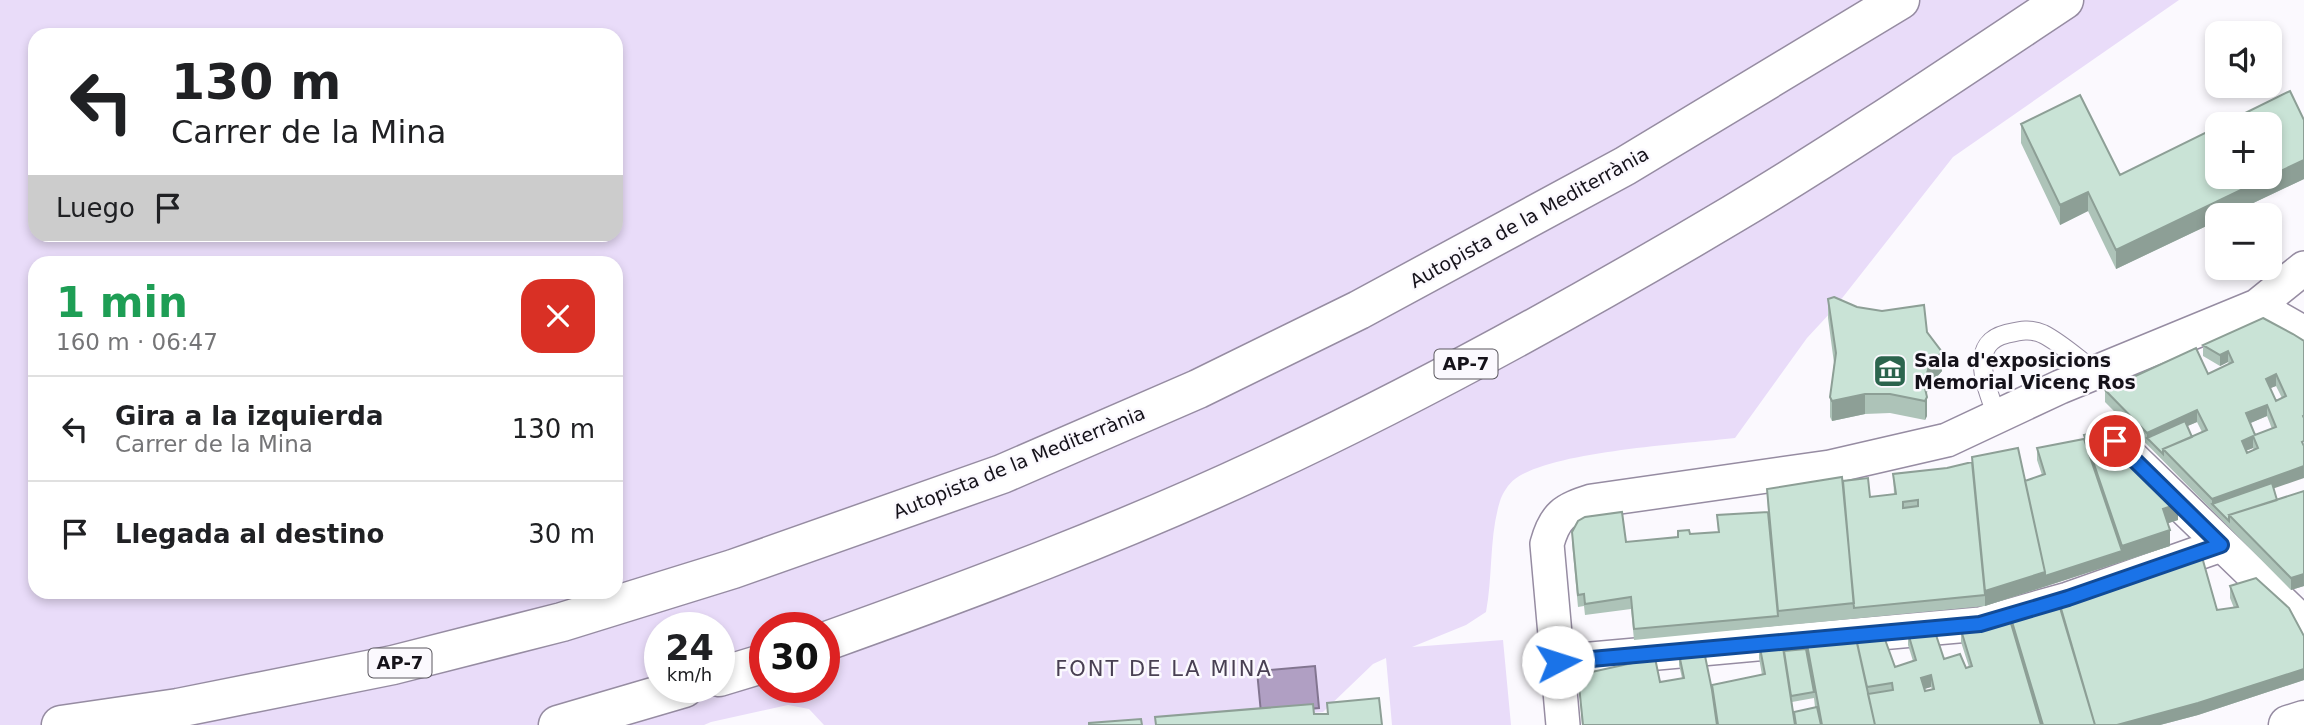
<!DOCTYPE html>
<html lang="es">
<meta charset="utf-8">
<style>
body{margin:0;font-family:"DejaVu Sans",sans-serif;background:#f6f6f6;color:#202124;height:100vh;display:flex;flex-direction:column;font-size:26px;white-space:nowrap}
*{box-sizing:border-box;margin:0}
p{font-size:23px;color:#757577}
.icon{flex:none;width:38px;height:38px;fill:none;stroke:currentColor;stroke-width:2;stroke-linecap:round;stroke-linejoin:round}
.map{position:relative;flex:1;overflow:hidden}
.side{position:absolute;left:28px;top:256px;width:595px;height:343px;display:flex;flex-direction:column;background:#fff;border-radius:21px;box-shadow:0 4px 10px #0003}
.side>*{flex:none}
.guide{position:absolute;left:28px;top:28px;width:595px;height:214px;border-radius:21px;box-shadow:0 4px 10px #0003;background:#fff;color:#202124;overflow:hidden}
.buttons{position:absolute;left:2205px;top:21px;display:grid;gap:14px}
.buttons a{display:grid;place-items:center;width:77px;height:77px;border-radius:14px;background:#fff;box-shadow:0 4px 10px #0003;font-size:35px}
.speed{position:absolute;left:644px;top:612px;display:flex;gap:14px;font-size:35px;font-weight:700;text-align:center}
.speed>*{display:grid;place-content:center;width:91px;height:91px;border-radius:50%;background:#fff;box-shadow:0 4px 10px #0003;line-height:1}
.speed small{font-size:18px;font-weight:400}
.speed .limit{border:10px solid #d22;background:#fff;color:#111}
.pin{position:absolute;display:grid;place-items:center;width:60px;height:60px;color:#fff;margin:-30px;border:4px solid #fff;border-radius:50%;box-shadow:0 2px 7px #0007}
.me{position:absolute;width:77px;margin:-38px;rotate:85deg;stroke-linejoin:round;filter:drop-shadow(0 0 5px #0008)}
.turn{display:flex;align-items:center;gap:24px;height:147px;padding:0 28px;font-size:32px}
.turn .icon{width:91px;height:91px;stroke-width:2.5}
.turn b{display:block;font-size:49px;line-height:60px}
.then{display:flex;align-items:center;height:66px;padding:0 28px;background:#0003;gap:14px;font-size:26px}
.round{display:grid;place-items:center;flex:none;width:74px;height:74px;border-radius:21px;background:#f6f6f6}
.headline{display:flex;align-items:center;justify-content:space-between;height:119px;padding:0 28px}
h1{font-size:42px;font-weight:700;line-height:52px;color:#1e9e55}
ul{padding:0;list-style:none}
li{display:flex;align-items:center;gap:21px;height:105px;padding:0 28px;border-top:2px solid #e0e0e0}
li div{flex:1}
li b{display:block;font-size:26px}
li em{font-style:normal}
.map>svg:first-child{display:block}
.green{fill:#e9dcf9;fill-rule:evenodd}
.water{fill:#b09fc3;stroke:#827590;stroke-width:2}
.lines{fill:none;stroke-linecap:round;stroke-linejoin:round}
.lane-casing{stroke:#968ca2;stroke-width:20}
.street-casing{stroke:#968ca2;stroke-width:36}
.secondary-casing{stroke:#968ca2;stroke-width:41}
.highway-casing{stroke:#968ca2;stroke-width:41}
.lane{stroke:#fff;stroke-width:18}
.street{stroke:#fff;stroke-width:33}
.secondary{stroke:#fff;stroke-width:38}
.highway{stroke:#fff;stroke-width:38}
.wall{fill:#adc3b8;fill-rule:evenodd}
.shaded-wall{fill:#8d9f96}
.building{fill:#c9e3d6;stroke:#8d9f96;stroke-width:2;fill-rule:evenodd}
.route-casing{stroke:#114b97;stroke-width:18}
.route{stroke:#1a73e8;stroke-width:12}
.labels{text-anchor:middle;stroke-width:5;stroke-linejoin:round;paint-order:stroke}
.shield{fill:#fbf9fe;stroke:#5a575e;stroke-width:2}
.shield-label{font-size:18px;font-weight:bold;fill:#15121a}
.street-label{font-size:19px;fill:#15121a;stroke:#fbf9fe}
.poi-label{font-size:19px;font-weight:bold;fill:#15121a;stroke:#fbf9fe;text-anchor:start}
.neighbourhood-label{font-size:21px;letter-spacing:2px;fill:#494053;stroke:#fbf9fe}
</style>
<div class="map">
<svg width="2304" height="725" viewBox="0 0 2304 725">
<rect width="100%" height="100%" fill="#fbf9fe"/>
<path class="green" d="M0 0H2179L1953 157 1832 311 1807 338 1735 438C1684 444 1553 451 1515 479 1509 483 1502 494 1500 501 1489 536 1493 576 1486 612L1466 625 1412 647 1503 640 1511 725H1392L1386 658 1373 664 1323 712 1160 725H824L809 709 788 705 711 722 704 725H0ZM35 35H616V234H35ZM35 262H616V592H35ZM660 628H719V688H660ZM765 628H824V688H765Z"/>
<path class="water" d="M1315 666 1319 708 1261 713 1257 671Z"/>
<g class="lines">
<g class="lane-casing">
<path id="lane" d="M1997 417C1988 390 1966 344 2006 334 2019 331 2030 328 2043 334 2061 343 2079 360 2096 372"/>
</g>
<g class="street-casing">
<path id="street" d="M2257 306 2304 333
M2126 452 2295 615 2304 631
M1558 662 1980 624 2068 599 2221 545
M1563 725 1547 544C1555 515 1564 510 1592 501L1830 467 1947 440 2060 387 2257 306 2304 268"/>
</g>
<g class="secondary-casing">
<path id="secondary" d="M2288 725 2304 720"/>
</g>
<g class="highway-casing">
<path id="highway" d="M824 642C972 589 1119 534 1262 467 1423 392 1580 305 1733 214 1845 147 1954 73 2064 0
M719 677 765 663
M61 725 178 708 393 665 562 622 733 569 1002 474 1198 389 1359 310 1625 166 1900 0
M558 725 684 688"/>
</g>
<use href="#lane" class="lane"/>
<use href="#street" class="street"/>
<use href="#secondary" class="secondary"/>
<use href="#highway" class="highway"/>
</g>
<path class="wall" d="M2304 120V179L2228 215H2217V221L2116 269 2088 211 2060 225 2021 143V124L2120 175Z
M1828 299 1857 307 1927 332 1942 371 1929 386 1926 395 1927 416 1925 420 1890 413 1865 414 1832 421 1830 417V397L1834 363 1828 318Z
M2304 341 2274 489 2277 500 2304 491V586L2291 590 2105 402V390L2208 374 2229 364 2228 362 2220 366 2203 356V345ZM2276 386 2282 398 2276 401 2270 388ZM2267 416 2272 429 2255 435 2250 423ZM2197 422 2202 432 2192 437 2187 426ZM2253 448 2254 450 2247 453 2246 451Z
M2084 435 2178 520 2168 523 2170 546 1985 606 1634 640 1631 609 1585 615 1584 606 1578 607 1572 543V532L1626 542 1678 537 1690 534 1718 532 1717 515 1768 512 1767 489 1843 481 1870 497 1894 494 1893 474 2025 481 2042 475 2037 460V448L2084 439Z
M2230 586 2304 636V680L2198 715 2160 725H1582L1578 675 1660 682 1682 678 1679 665V654L1712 690 1762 675 1759 658V643L1784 651 1806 649V639L1856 638 1895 667 1913 661 1908 645V633L1944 659 1966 668 1969 667 1961 642V630L2010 620V615L2060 605 2217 610 2234 608 2230 598ZM1931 687 1932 689 1925 691 1924 689ZM1814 698 1815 707 1794 716 1792 702Z"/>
<path class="shaded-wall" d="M2304 160V179L2228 215H2217V221L2116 269V250Z
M2088 192V211L2060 225V205Z
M2228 351V362L2220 366V355Z
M1942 352V371L1929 386 1924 403V384L1929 366Z
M2276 374V386L2266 390V379Z
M1865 394V414L1832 421V401Z
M1927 397V416L1925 420V401Z
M2267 405V416L2246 425V413Z
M2197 410V422L2151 442 2147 438V444V433Z
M2253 436V448L2242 452V441Z
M2304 466V478L2217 508 2212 504V499Z
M2178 504V520L2163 525V509Z
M2170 530V546L1985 606V591L2045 572 2122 551V546Z
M2304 574V586L2291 590V578Z
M2304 669V680L2198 715 2160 725H2117Z
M1931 675V687L1921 690V678Z"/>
<path class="building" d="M2290 91 2304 120V160L2270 176V124H2223Z
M2080 95 2120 175 2217 127V177H2268L2116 250 2088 192 2060 205 2021 124Z
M1834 297 1857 307 1882 311 1924 305 1927 332 1942 352 1929 366 1924 384 1927 397 1925 401 1890 394H1865L1832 401 1830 397 1836 353 1828 299Z
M2263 318 2293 334 2304 341V415L2303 416 2304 418V441L2302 442 2304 446V466L2212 499 2163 449 2207 430 2197 410 2147 433 2105 390 2196 348 2208 374 2233 362 2228 351 2220 355 2203 345ZM2276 374 2286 396 2276 401 2266 379ZM2267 405 2276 427 2255 435 2246 413ZM2253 436 2258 448 2247 453 2242 441Z
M2185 421 2192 437 2163 449V454L2147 438Z
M2107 430 2178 504 2163 509 2170 530 2122 546 2084 435Z
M2084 439 2122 551 2045 576V572L2025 481 2045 474 2037 448Z
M2018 448 2045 572 1985 591 1972 457Z
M1972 462 1985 595 1854 608 1843 481 1868 478 1870 497 1896 494 1893 474 1947 468ZM1918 500V506L1903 508V502Z
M1842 477 1854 603 1778 611 1767 489Z
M2272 483 2277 500 2229 515V521L2212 504Z
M2304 491V574L2291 578 2229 515Z
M1622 512 1626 542 1678 537V531L1689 530 1690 534 1719 532 1717 515 1768 512 1778 616 1634 629 1631 597 1585 604 1584 594 1578 595 1572 532 1578 521 1585 517Z
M2202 557 2217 610 2238 607 2230 586 2256 578 2289 608 2304 636V669L2198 703 2117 725H2095L2060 605Z
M2058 601 2095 725H2043L2010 615Z
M2010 620 2041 725H1875L1868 694 1893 690 1892 683 1867 687 1856 638 1883 634 1895 667 1916 660 1908 633 1935 632 1944 659 1960 654 1966 668 1972 666 1961 630ZM1931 675 1934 689 1925 691 1921 678Z
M1855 634 1875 725H1822L1806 639Z
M1782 641 1795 725H1718L1712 685 1765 674 1759 643Z
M1806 649 1814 692 1791 696 1784 651Z
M1704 651 1712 690 1717 725H1583L1578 675 1655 658 1660 682 1684 678 1679 654Z
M1379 698 1382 725H1156L1155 717 1313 704 1314 714H1328L1327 703Z
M1817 707 1821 725H1796L1794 712Z
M1141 719 1142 725H1089V723Z"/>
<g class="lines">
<g class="route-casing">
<path id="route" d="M1558 662 1980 624 2068 598 2221 545 2115 441"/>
</g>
<use href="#route" class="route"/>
</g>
<defs>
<g id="museum-square" transform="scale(1.75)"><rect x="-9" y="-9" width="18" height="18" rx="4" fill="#2b644d" stroke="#fbf9fe"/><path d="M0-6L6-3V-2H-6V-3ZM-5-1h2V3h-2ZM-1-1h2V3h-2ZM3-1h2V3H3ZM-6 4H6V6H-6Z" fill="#fff"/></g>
</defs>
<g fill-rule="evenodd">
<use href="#museum-square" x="1890" y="371"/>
</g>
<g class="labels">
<g class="shield">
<rect x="1434.5" y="349.5" width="63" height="29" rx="5"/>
<rect x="368.5" y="648.5" width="63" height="29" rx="5"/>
</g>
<g class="shield-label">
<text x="1466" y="370">AP-7</text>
<text x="400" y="669">AP-7</text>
</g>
<g class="street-label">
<text transform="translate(1529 217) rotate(-29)" y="7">Autopista de la Mediterrània</text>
<text transform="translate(1019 462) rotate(-22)" y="7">Autopista de la Mediterrània</text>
</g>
<g class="poi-label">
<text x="1914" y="367">Sala d'exposicions<tspan x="1914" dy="22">Memorial Vicenç Ros</tspan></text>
</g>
<g class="neighbourhood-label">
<text x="1164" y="676">FONT DE LA MINA</text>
</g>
</g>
</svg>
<div class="buttons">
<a><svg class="icon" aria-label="sound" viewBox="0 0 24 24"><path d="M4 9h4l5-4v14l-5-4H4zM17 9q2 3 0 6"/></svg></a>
<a>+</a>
<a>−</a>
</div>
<div class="speed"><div>24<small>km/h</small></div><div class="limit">30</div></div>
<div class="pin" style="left:2115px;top:441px;background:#d93025"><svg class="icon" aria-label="arrive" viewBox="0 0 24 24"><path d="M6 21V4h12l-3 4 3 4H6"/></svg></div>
<svg class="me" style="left:1558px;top:662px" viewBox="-20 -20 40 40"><circle r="19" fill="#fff"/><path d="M0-13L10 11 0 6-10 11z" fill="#1a73e8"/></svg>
<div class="guide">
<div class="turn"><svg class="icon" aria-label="left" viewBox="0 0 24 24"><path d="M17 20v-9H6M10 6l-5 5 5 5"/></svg><div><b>130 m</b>Carrer de la Mina</div></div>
<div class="then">Luego<svg class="icon" aria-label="arrive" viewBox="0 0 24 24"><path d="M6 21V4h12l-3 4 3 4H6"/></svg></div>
</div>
<section class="side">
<div class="headline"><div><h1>1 min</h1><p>160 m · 06:47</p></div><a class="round" style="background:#d93025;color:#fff"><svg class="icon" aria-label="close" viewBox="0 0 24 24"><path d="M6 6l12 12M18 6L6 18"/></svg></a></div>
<ul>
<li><svg class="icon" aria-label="left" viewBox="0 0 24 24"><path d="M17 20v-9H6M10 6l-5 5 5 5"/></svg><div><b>Gira a la izquierda</b><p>Carrer de la Mina</p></div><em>130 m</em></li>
<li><svg class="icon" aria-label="arrive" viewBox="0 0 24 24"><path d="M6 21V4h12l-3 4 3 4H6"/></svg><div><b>Llegada al destino</b></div><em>30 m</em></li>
</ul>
</section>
</div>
